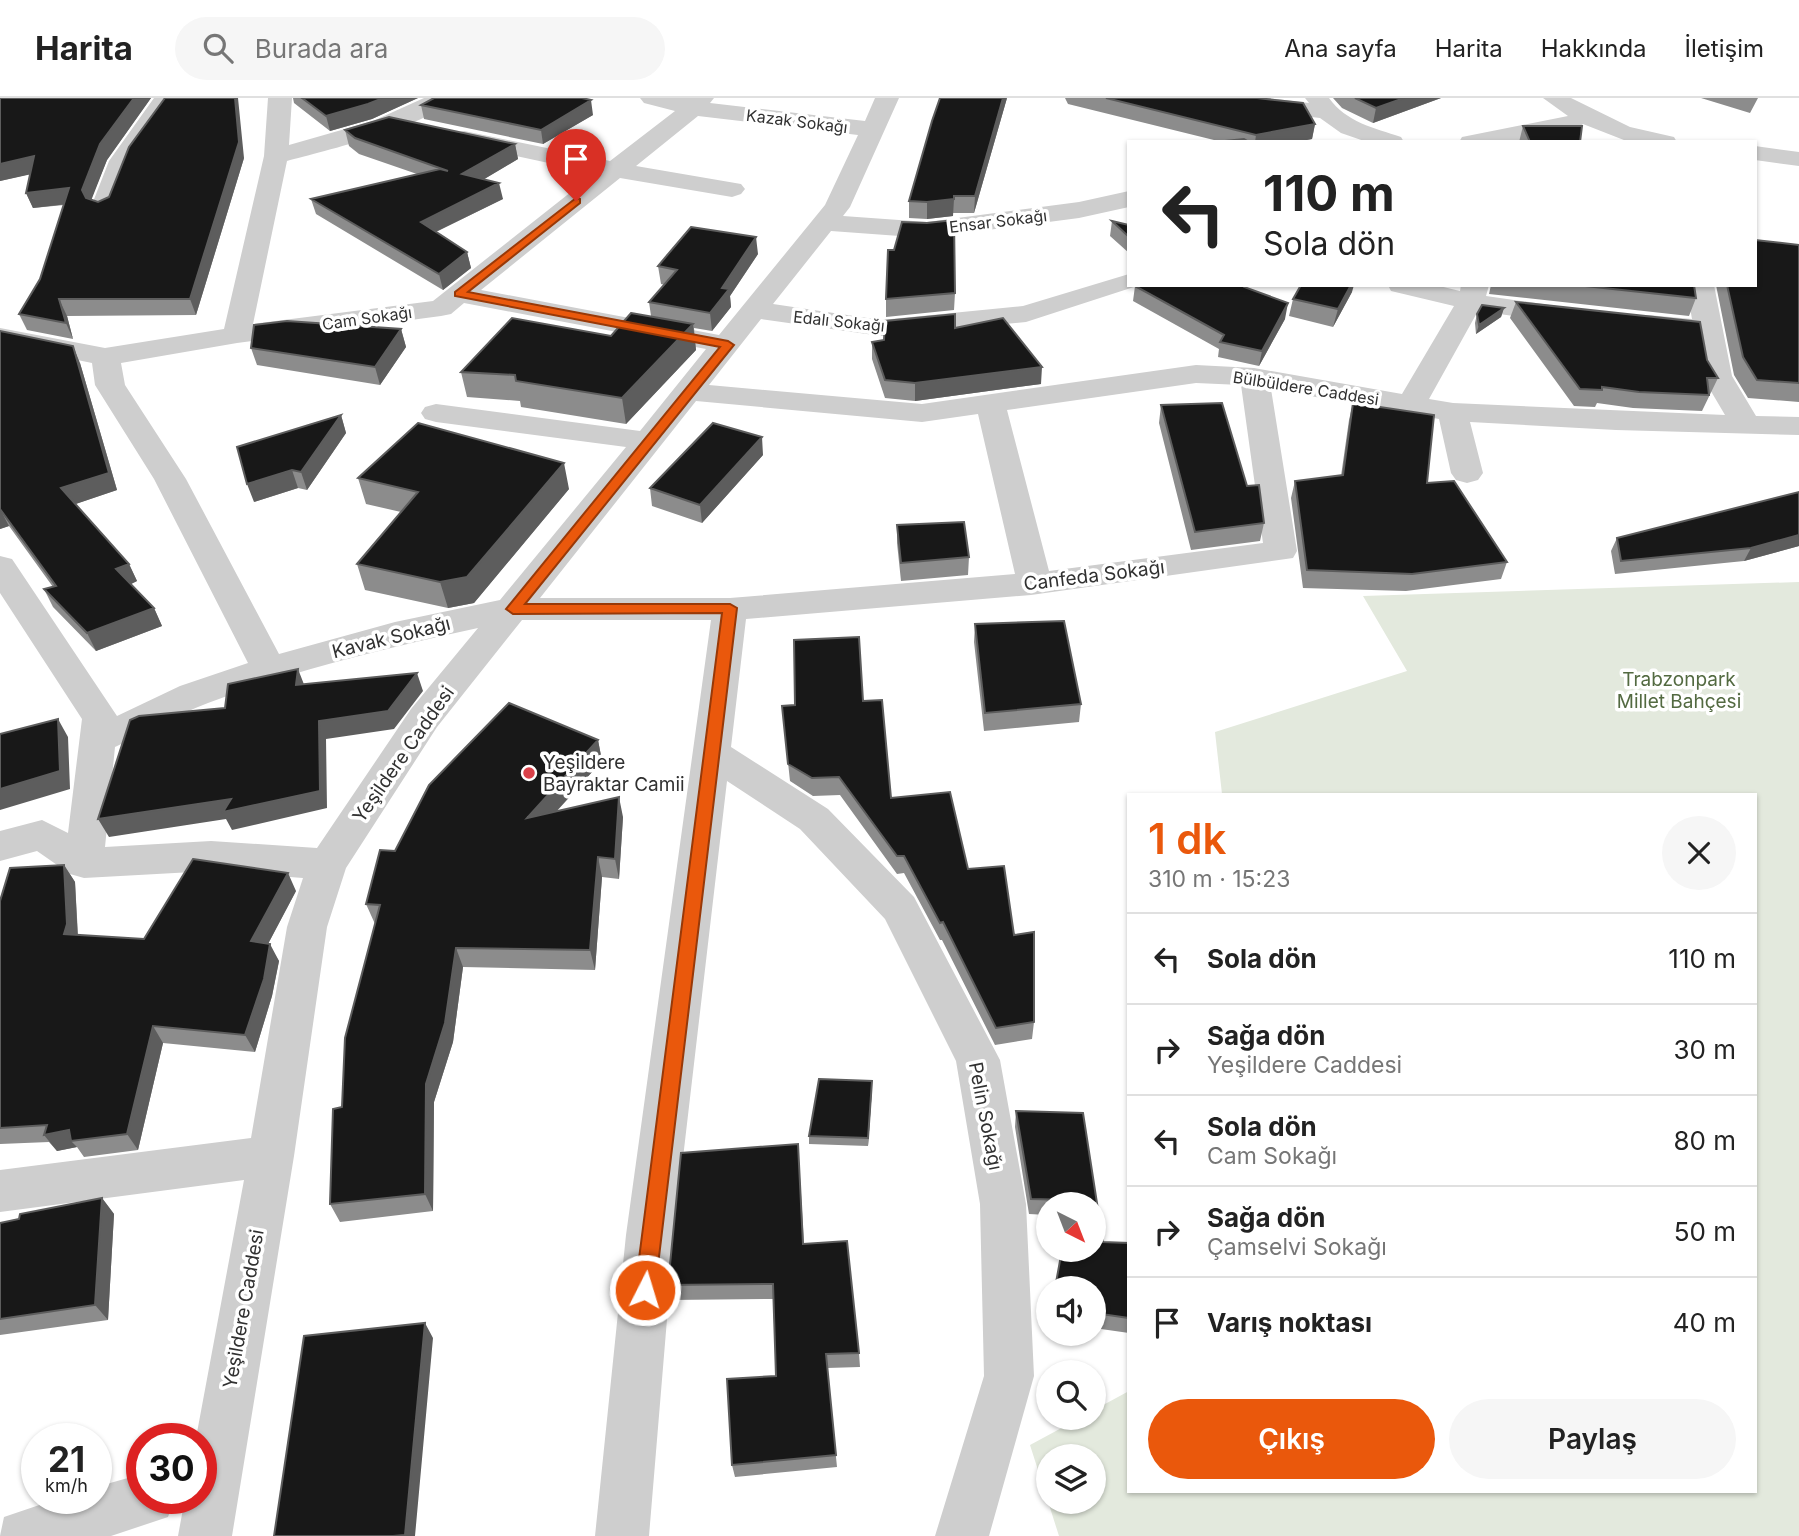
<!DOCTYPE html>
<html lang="tr">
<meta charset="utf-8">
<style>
body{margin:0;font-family:Inter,sans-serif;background:#f6f6f6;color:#222;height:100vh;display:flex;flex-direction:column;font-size:26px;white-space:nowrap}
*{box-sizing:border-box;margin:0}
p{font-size:23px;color:#767676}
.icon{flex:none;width:38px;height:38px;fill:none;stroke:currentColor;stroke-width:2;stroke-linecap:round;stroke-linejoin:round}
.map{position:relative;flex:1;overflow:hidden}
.sheet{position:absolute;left:1127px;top:695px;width:630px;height:700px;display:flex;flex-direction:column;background:#fff;border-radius:0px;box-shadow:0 2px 5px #0004}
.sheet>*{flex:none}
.hud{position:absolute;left:1127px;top:42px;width:630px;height:147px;border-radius:0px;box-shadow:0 2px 5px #0004;background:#fff;color:#222;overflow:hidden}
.needle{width:46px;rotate:138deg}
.fabs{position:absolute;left:1036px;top:1094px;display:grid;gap:14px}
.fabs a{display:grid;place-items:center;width:70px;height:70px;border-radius:50%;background:#fff;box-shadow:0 2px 5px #0004;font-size:35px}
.speed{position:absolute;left:21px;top:1325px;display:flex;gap:14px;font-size:35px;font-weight:700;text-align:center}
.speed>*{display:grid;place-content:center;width:91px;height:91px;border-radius:50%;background:#fff;box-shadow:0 2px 5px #0004;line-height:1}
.speed small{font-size:18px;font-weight:400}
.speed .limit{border:10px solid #d22;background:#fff;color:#111}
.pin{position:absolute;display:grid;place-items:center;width:60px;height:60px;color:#fff;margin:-72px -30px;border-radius:50% 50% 50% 0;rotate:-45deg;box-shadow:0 0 7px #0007}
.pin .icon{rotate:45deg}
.me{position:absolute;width:77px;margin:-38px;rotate:5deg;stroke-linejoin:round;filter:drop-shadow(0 0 5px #0008)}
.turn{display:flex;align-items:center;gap:24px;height:147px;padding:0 21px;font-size:32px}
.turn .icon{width:91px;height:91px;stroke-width:2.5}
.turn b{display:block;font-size:49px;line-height:60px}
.round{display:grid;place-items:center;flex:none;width:74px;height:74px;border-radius:37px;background:#f6f6f6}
.head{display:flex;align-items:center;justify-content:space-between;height:119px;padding:0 21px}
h1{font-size:42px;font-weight:600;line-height:52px;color:#ea580c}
.primary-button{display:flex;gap:14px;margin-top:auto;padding:14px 21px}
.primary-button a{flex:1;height:80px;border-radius:42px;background:#ea580c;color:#fff;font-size:28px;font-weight:600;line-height:80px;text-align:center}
.primary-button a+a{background:#f6f6f6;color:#222}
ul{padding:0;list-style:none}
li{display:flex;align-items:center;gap:21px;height:91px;padding:0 21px;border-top:2px solid #e0e0e0}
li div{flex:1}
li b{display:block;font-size:26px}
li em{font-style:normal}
header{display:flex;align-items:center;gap:42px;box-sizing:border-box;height:98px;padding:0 35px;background:#fff;border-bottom:2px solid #e0e0e0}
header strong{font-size:33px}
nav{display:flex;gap:38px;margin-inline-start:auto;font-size:24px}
.search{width:490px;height:63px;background:#f6f6f6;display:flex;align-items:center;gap:18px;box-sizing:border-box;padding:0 24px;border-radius:38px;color:#767676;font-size:26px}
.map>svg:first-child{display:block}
.green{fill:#e3e9dd;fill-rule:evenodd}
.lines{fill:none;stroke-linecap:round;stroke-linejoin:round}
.minor{fill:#cecece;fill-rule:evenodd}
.wall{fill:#8c8c8c}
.shaded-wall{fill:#5d5d5d}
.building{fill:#181818;stroke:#5d5d5d;stroke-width:2}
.route{fill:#ea580c;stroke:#983908;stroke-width:2}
.poi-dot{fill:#da4149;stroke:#fff;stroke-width:2.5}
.labels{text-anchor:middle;stroke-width:7;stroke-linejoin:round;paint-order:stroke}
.far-street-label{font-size:16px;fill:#313131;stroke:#fff}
.street-label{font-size:19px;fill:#313131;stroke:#fff}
.park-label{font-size:19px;fill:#536a41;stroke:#fff}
.poi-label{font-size:19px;fill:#313131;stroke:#fff;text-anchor:start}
</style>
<header>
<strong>Harita</strong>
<div class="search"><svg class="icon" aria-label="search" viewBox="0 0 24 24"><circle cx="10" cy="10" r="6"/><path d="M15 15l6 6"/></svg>Burada ara</div>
<nav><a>Ana sayfa</a><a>Harita</a><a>Hakkında</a><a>İletişim</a></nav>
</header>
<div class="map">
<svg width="1799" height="1438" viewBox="0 0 1799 1438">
<rect width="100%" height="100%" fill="#fff"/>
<path class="green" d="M1799 484V1438H1059L1030 1347 1080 1320H1094V1312L1129 1293V1393H1755V696H1222L1215 634 1407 573 1363 498ZM1048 1358H1094V1404H1048Z"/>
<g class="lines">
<path class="minor" d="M154 0H178L133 63 113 114 104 117 95 114 91 109 109 63Z
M268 0H292L289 47 373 23 424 0H453C435 26 321 54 287 63L253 226 433 203 595 75 455 45 452 40 455 35 464 33 610 63 675 13 644 5 640 0H714L710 5 865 23 875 0H899L850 109 843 118 927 124 1079 104 1129 93V109L1079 120 927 140 831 133 773 206 881 222 1023 208 1129 176V187H1140L1026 224 881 238 761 221 709 287 922 306 1196 267 1254 270 1402 296 1454 208 1391 193 1388 187H1435L1460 193 1461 187H1489L1486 198 1564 209 1574 211 1578 217 1574 223 1564 225 1478 213 1429 301 1453 305 1725 317 1702 278 1695 238 1638 231 1634 225 1638 219 1648 217 1692 221 1686 187H1714L1732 278 1756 318 1799 319V337L1616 332 1470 324 1483 375 1478 382 1467 385 1456 382 1451 375 1439 321 1271 291 1297 453 1293 460 1031 497 746 521 731 649 828 711 914 799 1000 962 1026 1106 1034 1278 989 1438H935L984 1278 980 1106 956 963 885 821 800 731 727 683 674 1137 649 1438H595L626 1137 711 522H522L437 629 346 770 327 829 294 1058 232 1438H178L185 1400H201V1340H196L244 1082 0 1114V1072L251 1040 287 829 303 780 211 773 84 780 70 776 37 753 0 763V733L42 722 68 735 82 621 0 495V458L12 461 117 618 180 588 248 565 154 381 95 287 92 265 0 246V230L105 250 224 231 264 58ZM698 18 858 37 825 107 719 237 481 192 620 80 732 99 741 96 745 91 741 86 636 68ZM464 205 706 251 640 333 436 306 425 309 421 315 425 321 436 324 626 349 500 502 395 524 279 556 186 381 125 287 121 265 237 245 441 218 451 216ZM1196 285 1241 287 1263 445 1049 473 1007 312ZM696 303 922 324 978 316 1015 476 730 500H540ZM478 530 411 611 317 750 211 743 105 749 115 649C146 635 176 617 208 605 295 572 386 550 478 530Z
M1199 0H1269L1309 5 1305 0H1329C1346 24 1374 30 1401 39L1404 44H1367L1341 35 1320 20 1211 7 1203 5Z
M1543 0H1571L1630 29 1674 39 1677 44H1629L1583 26C1563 45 1487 44 1459 44L1462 39 1568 18Z
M1755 48 1799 54V68L1755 62Z
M142 1376V1400H175L168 1419 111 1438H0L4 1419 60 1400H96V1389Z"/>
</g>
<path class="wall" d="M0 0H151L107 62 91 101 98 104 244 60 196 217 67 218 73 241 27 232 19 216 40 181 64 107 33 110 26 95 30 76 0 83Z
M293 0H418L372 21 330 33 294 5Z
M1007 0 974 115H953V118L927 121 909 120V103Z
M1065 0H1257L1315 26 1312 41 1296 44H1215L1218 43 1068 6Z
M1333 0H1441L1373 25 1342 10Z
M1701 0H1758L1750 15Z
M421 7 593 17 543 46 424 21Z
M1523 28 1580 44H1519Z
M345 32 515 46 518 61 484 81 503 101 436 134 467 154 471 170 443 192 316 116 311 101 417 76 359 56 349 48Z
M1112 123 1129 127V155L1110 138Z
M1799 147V304L1748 300 1734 277 1716 187H1755Z
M758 156 730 198 731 209 712 233 694 230 696 252 626 326 521 309 520 303 467 299 461 274 611 238 651 218 649 204 665 187 661 186 658 168Z
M1491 187H1694L1696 200 1689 218 1489 196Z
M1135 188 1285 221 1259 268 1218 259 1219 251 1133 203Z
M1352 194 1333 229 1289 218 1293 201Z
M955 195 954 212 886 219V201Z
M1516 204 1707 262 1718 280 1702 313 1633 310 1597 305 1595 309 1574 308 1510 220Z
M1504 210 1501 219 1476 236 1475 225 1477 216Z
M955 230 1041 286 915 303 885 300 872 261V244Z
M401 231 406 249 380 287 257 267 251 250Z
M0 233 80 265 117 392 75 406 129 466 137 483 131 486 154 510 162 528 96 553 53 509 44 491 53 489 9 428 0 431Z
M1353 305 1427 385 1507 464 1501 481 1406 493 1303 490 1291 400 1295 383 1341 378 1349 322Z
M1161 307 1247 388 1264 425 1260 443 1191 452 1159 325Z
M341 317 346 335 307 392 298 390 254 404Z
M763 357 702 425 652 408 650 390Z
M358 380 569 391 474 505 448 510 365 492 357 466 401 414 366 406Z
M1799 394V448L1744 463 1615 476 1611 453 1617 440Z
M897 427 969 459 968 477 901 483 897 445Z
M975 526 1081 606 1079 624 984 633 974 544Z
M863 603 891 700 968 771 1014 837 1034 924 1032 941 995 947 942 842H940L904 775 897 776 840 697 813 698 790 683 782 608Z
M598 642 602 663 557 713 623 719 619 781 602 779 595 872 463 869 453 944 434 1004 433 1113 340 1124 330 1106 342 1009 375 826 366 806 395 753Z
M64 767 75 784 78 837 144 841 296 793 268 846 279 863 272 898 255 954 163 945 138 1052 84 1059 77 1049 57 1053 49 1044 0 1046V803Z
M872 991 868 1048 809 1046V1038Z
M1016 1013 1083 1015 1103 1144 1129 1145V1235L1094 1230V1190H1055L1062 1152H1094V1106H1048V1117L1029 1116 1015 1029Z
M799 1062 804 1146 859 1255 860 1269 827 1270 837 1369 735 1379 732 1367 776 1278 773 1201 671 1202 668 1187Z
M102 1100 114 1116 108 1222 0 1237V1125L19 1121Z"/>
<path class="shaded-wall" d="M134 0H151L107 62 89 108 82 92 100 46Z
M235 0H238L244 60 196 217 190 201Z
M383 0H418L372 21 330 33 326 18Z
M1003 0H1007L974 115 975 98Z
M1404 0H1441L1373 25 1376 10Z
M591 2 593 17 543 46 541 32Z
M1315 26 1312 41 1296 44H1255L1256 37Z
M515 46 518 61 466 92 462 76Z
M34 58 41 74 0 83V66Z
M499 85 503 101 425 139 421 124Z
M69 90 76 105 33 110 26 95Z
M954 101 953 118 927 121V104Z
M756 139 758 156 730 198 731 209 712 233 710 215 722 190Z
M467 154 471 170 443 192 439 176Z
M1351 187H1354L1352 194 1333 229 1338 211Z
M59 201 67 218 73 241 66 225Z
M1288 205 1285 221 1259 268 1262 253Z
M1504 210 1501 219 1476 236 1479 227Z
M693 226 696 252 626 326 622 300Z
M401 231 406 249 380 287 375 269Z
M73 248 80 265 117 392 70 408 61 390Z
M1042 269 1041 286 915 303V285Z
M341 317 346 335 307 392 301 374Z
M762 339 763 357 702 425 700 407Z
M564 365 569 391 474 505 448 510 440 484Z
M292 372 298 390 254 404 247 386Z
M0 411 9 428 0 431Z
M1799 437V448L1744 463 1751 450Z
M129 466 137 483 125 489 116 471Z
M154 510 162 528 96 553 87 535Z
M298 571 305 589 296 587Z
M417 575 423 593 394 631 326 641 327 710 232 732 226 721 109 739 98 721 319 623Z
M58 621 68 639 70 691 0 712V691Z
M598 642 602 663 532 740 527 720Z
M619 699 623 719 619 781 615 761Z
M598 759 602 779 595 872 590 852Z
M64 767 75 784 78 844 64 836Z
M288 775 296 793 260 861 251 843Z
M270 846 279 863 272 898 255 954 245 937Z
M456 850 463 869 453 944 434 1004 433 1113 425 1096 426 986Z
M153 928 163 945 138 1052 127 1036Z
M872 983V991L868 1048V1040Z
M69 1032 71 1043 77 1049 57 1053 44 1037Z
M102 1100 114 1116 108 1222 95 1207Z
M425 1225 433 1240 415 1438H406L405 1437Z"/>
<path class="building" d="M0 0H134L100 46 82 92 86 100 98 104 109 99 129 49 165 0H235L239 44 190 201H59L66 225 19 216 40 181 69 90 26 95 34 58 0 66Z
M302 0H383L368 6 326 18Z
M434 0H582L591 2 541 32 421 7Z
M940 0H1003L975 98H954V101L927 104 909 103 932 23Z
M1106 0H1257L1303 5 1315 26 1256 37Z
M1355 0H1404L1376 10Z
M389 19 515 46 462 76 499 85 421 124 467 154 439 176 311 101 440 71 448 73 355 40 345 32Z
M1523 28H1582L1580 44H1530Z
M1244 41 1249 44H1215Z
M954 122 955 195 886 201 888 152H894L902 124 927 125Z
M1112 123 1129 127V139Z
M691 129 756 139 722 190 729 191 710 215 649 204 677 172 658 168Z
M1755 142 1799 147V285L1757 282 1743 259 1727 187H1755Z
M1137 187H1242L1244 189 1288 205 1262 253 1220 244 1224 237 1135 188Z
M1301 187H1351L1338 211 1293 201Z
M1576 187H1694L1696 200Z
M1516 204 1700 224 1707 262 1718 280H1707L1709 297 1639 294 1602 289V292L1580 291Z
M1482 207 1504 210 1479 227 1477 216Z
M631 215 693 226 622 300 516 283 515 277 461 274 512 220 611 238Z
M955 216V230L1003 220 1042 269 915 285 885 282 872 244 884 242 885 223Z
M287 223 401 231 375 269 251 250 254 227Z
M0 233 73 248 109 375 61 390 129 466 116 471 154 510 87 535 44 491 56 488 0 411Z
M1222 305 1247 388 1259 387 1264 425 1195 434 1161 307Z
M1353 305 1434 317 1427 385 1454 383 1507 464 1412 476 1307 472 1295 383 1343 377Z
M341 317 301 374 292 372 247 386 237 349Z
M418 325 564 365 467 479 440 484 357 466 418 394 358 380Z
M713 325 762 339 700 407 650 390Z
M1799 394V437L1751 450 1621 463 1617 440Z
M964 424 969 459 901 465 897 427Z
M1064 523 1081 606 985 615 975 526Z
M859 539 863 603 882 602 891 700 950 694 968 771 1004 768 1014 837 1034 834V924L996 930 943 824 940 825 904 758H897L839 679 812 680 788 666 782 608 795 607 794 542Z
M298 571 296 587 417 575 388 613 319 623 320 693 223 714 231 701 98 721 130 622 139 618 225 610 228 586Z
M509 605 598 642 527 720 619 699 615 761 598 759 590 852 456 850 445 925 426 986 425 1096 330 1106 333 1011 342 1009 345 940 380 807 366 806 380 752 395 753 429 687Z
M58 621 60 673 0 691V636Z
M193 761 288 775 251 843 270 846 264 881 245 937 153 928 127 1036 71 1043 69 1032 44 1037 47 1027 0 1030V803L10 770 64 767 67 826 64 836 144 841Z
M819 981 872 983 868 1040 809 1038Z
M1016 1013 1083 1015 1103 1144 1129 1145V1220L1094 1215V1190H1055L1062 1152H1094V1106H1070L1071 1102 1031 1101Z
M798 1046 803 1146 847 1143 859 1255 826 1256 836 1357 732 1367 727 1281 776 1278 773 1186 668 1187 681 1055Z
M102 1100 95 1207 0 1221V1125L19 1121 20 1116Z
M425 1225 405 1437 393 1438H274L304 1238Z"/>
<path class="route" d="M576 100 580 101V105L468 194 728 243 734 247 525 506H730L737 510 655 1192 652 1198 645 1201 638 1198 635 1192 722 515 513 516 506 511 720 249 455 198V194Z"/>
<circle class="poi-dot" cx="529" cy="675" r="7"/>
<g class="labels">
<g class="far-street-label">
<text transform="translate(797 23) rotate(7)" y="6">Kazak Sokağı</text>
<text transform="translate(998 123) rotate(-7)" y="6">Ensar Sokağı</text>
<text transform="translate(367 220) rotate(-8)" y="6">Cam Sokağı</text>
<text transform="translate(839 223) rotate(6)" y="6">Edalı Sokağı</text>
<text transform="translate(1306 290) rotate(9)" y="6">Bülbüldere Caddesi</text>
</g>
<g class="street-label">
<text transform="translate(1094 477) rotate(-7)" y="7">Canfeda Sokağı</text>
<text transform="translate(391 539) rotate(-14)" y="7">Kavak Sokağı</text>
<text transform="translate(403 656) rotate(-55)" y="7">Yeşildere Caddesi</text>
<text transform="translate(986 1018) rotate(79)" y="7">Pelin Sokağı</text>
<text transform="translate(243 1211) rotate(-80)" y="7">Yeşildere Caddesi</text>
</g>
<g class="park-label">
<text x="1679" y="588">Trabzonpark<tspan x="1679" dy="22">Millet Bahçesi</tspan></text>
</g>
<g class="poi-label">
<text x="543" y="671">Yeşildere<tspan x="543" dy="22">Bayraktar Camii</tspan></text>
</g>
</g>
</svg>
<div class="fabs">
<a><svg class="needle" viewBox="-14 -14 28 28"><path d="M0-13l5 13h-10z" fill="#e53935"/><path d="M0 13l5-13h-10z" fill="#767676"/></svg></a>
<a><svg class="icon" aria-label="sound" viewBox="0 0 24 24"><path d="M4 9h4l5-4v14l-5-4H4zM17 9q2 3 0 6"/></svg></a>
<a><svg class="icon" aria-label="search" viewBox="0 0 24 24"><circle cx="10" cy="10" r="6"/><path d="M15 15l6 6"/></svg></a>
<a><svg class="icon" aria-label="layers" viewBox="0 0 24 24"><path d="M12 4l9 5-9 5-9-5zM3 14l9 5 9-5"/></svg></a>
</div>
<div class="speed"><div>21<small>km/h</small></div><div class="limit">30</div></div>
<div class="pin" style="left:576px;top:103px;background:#d93025"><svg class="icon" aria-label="arrive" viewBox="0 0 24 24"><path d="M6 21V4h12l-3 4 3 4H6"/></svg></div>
<svg class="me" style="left:645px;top:1192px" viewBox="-20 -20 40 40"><circle r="17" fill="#ea580c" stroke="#fff" stroke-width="3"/><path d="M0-11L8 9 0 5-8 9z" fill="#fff"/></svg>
<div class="hud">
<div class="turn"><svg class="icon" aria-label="left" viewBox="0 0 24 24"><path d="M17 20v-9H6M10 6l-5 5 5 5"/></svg><div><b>110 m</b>Sola dön</div></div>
</div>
<section class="sheet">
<div class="head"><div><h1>1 dk</h1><p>310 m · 15:23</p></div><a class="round"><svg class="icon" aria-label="close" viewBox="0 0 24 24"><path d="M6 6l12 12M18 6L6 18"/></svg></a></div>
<ul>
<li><svg class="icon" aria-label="left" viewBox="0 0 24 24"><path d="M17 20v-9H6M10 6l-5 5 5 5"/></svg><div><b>Sola dön</b></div><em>110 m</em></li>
<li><svg class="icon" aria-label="right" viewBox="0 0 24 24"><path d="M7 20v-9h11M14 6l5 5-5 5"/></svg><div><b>Sağa dön</b><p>Yeşildere Caddesi</p></div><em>30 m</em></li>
<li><svg class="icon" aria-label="left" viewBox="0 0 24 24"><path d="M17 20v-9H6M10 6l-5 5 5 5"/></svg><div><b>Sola dön</b><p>Cam Sokağı</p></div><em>80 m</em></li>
<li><svg class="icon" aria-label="right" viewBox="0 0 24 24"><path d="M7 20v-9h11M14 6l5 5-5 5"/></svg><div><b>Sağa dön</b><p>Çamselvi Sokağı</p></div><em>50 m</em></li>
<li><svg class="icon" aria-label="arrive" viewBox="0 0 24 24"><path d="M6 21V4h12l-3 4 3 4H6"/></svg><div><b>Varış noktası</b></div><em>40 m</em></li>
</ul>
<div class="primary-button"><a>Çıkış</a><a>Paylaş</a></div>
</section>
</div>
